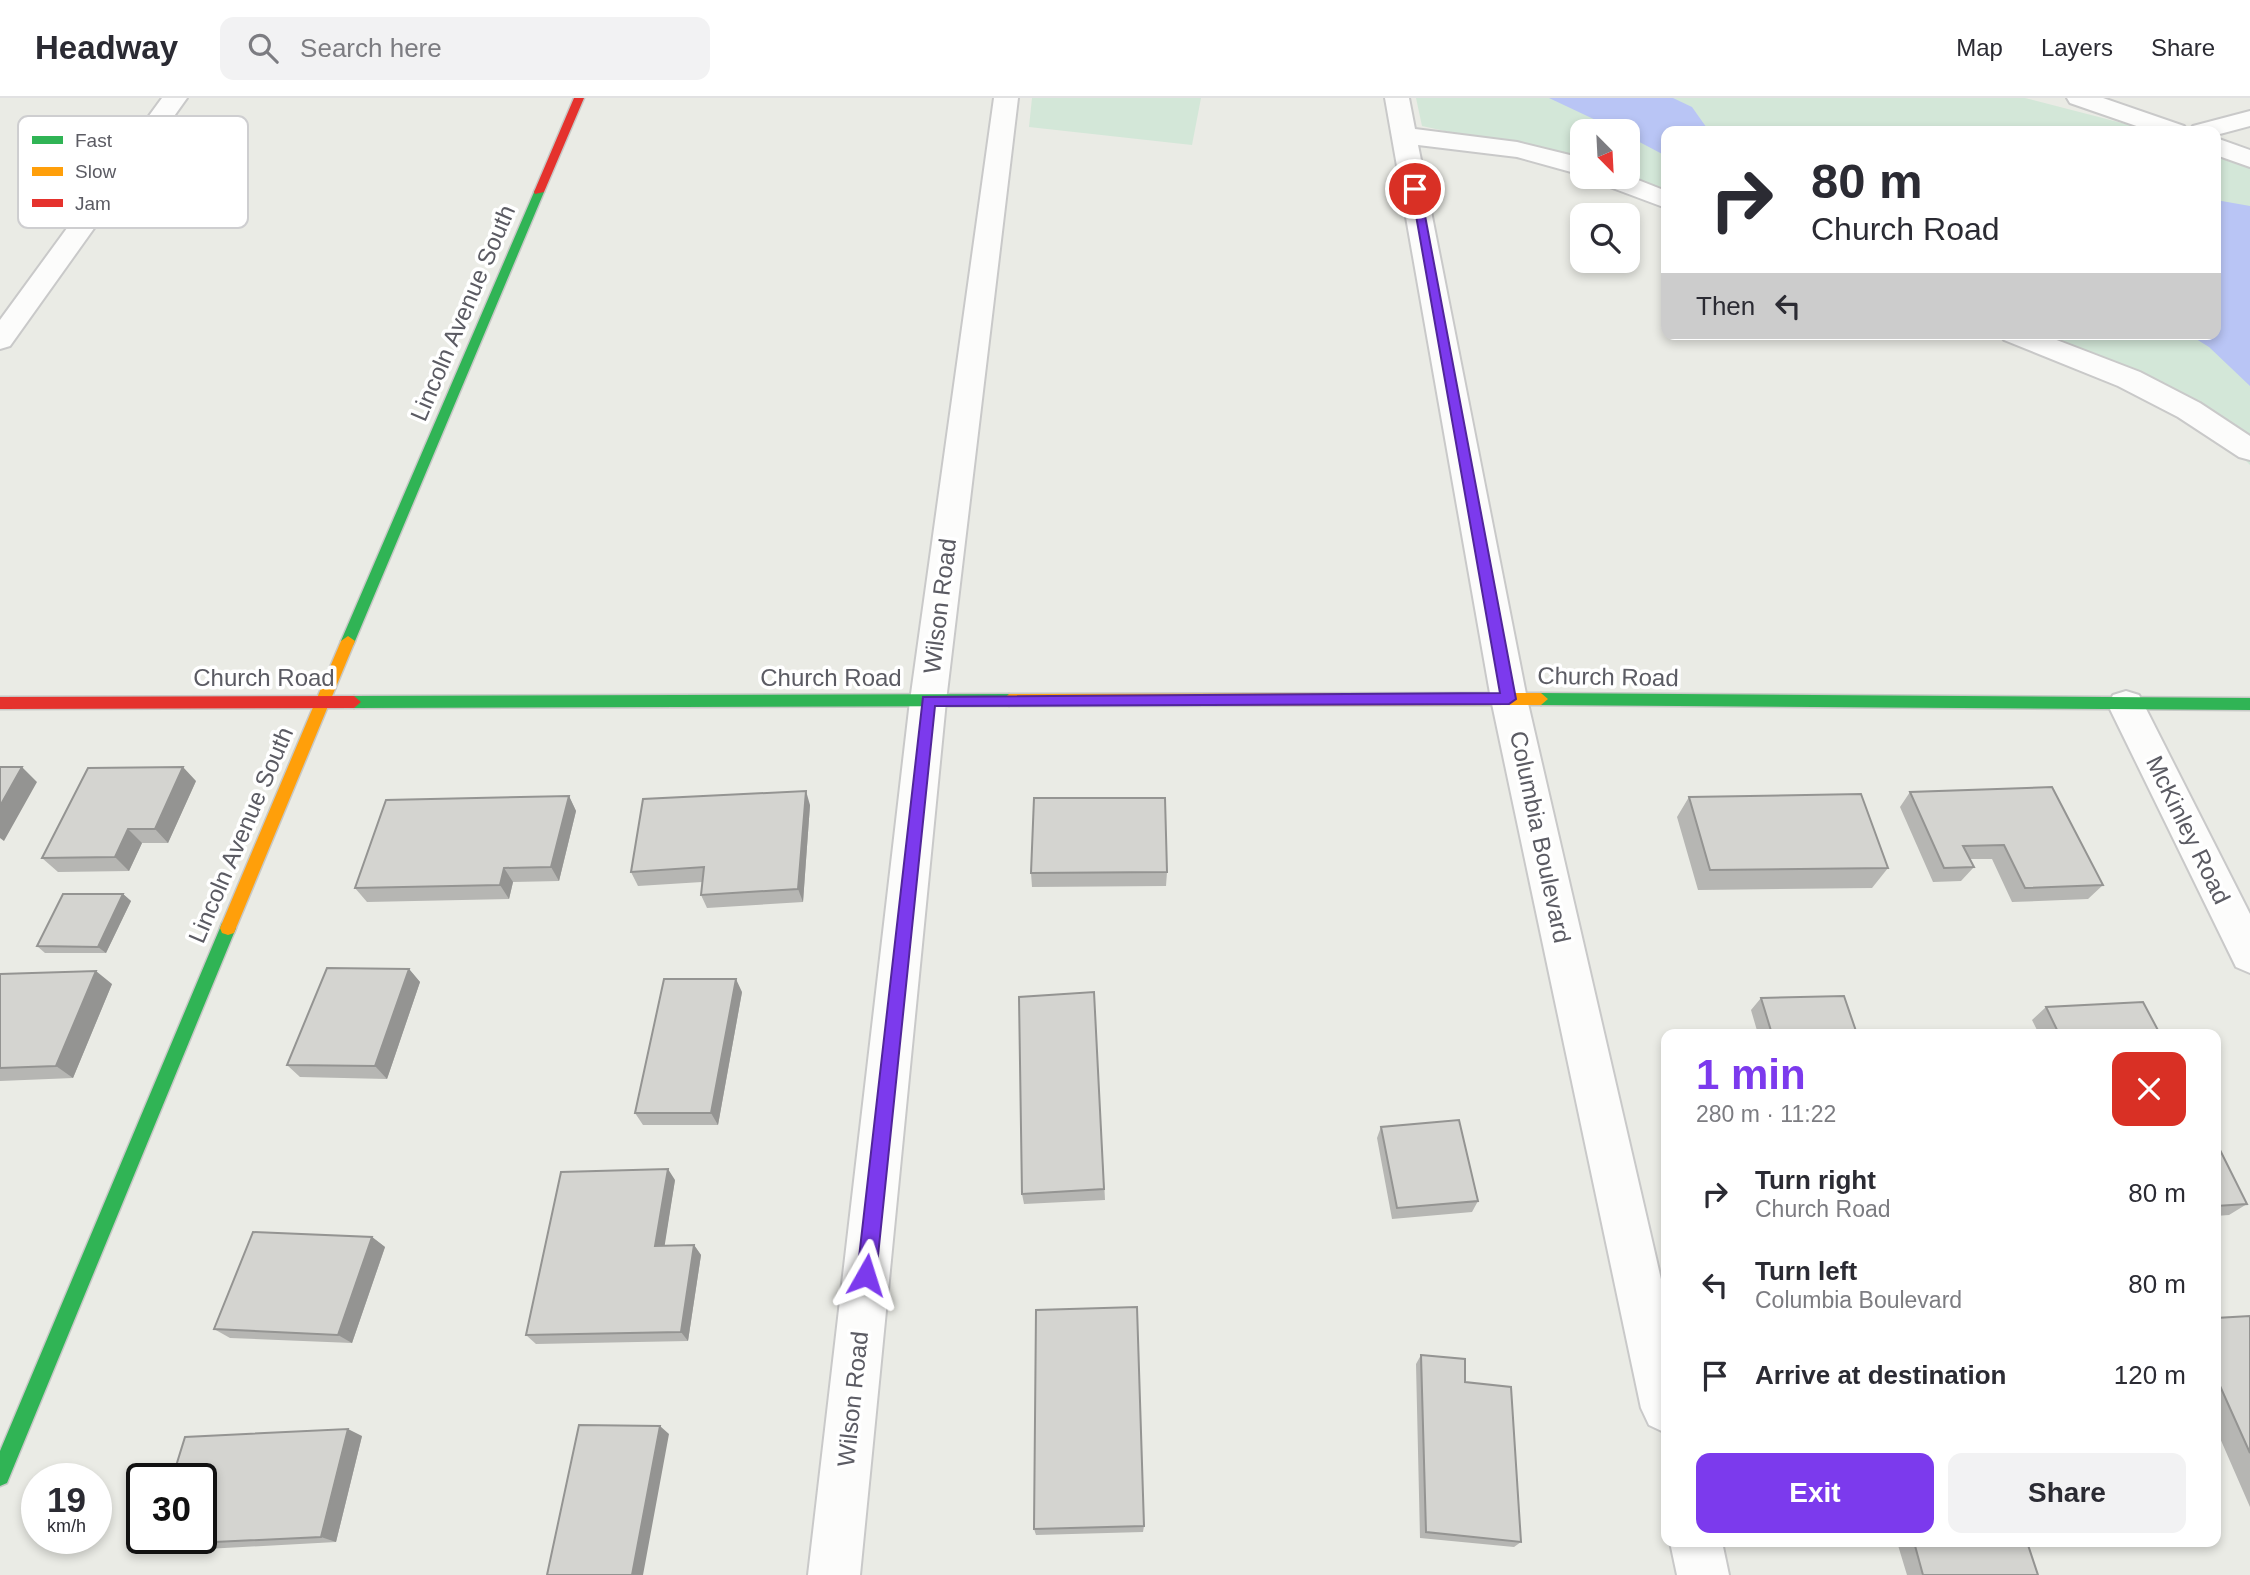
<!DOCTYPE html>
<meta charset="utf-8">
<style>
body{margin:0;font-family:Arial,sans-serif;background:#f2f2f3;color:#2b2b33;height:100vh;display:flex;flex-direction:column;font-size:26px;white-space:nowrap}
*{box-sizing:border-box;margin:0}
p{font-size:23px;color:#7c7c81}
.icon{flex:none;width:38px;height:38px;fill:none;stroke:currentColor;stroke-width:2;stroke-linecap:round;stroke-linejoin:round}
.map{position:relative;flex:1;overflow:hidden}
.drawer{position:absolute;left:1661px;top:931px;width:560px;height:518px;display:flex;flex-direction:column;background:#fff;border-radius:14px;box-shadow:0 4px 10px #0003}
.drawer>*{flex:none}
.top-card{position:absolute;left:1661px;top:28px;width:560px;height:214px;border-radius:14px;box-shadow:0 4px 10px #0003;background:#fff;color:#2b2b33;overflow:hidden}
.needle{width:46px;rotate:156deg}
.buttons{position:absolute;left:1570px;top:21px;display:grid;gap:14px}
.buttons a{display:grid;place-items:center;width:70px;height:70px;border-radius:14px;background:#fff;box-shadow:0 4px 10px #0003;font-size:35px}
.speed{position:absolute;left:21px;top:1365px;display:flex;gap:14px;font-size:35px;font-weight:700;text-align:center}
.speed>*{display:grid;place-content:center;width:91px;height:91px;border-radius:50%;background:#fff;box-shadow:0 4px 10px #0003;line-height:1}
.speed small{font-size:18px;font-weight:400}
.speed .limit{border:4px solid #111;border-radius:10px;background:#fff;color:#111}
.pin{position:absolute;display:grid;place-items:center;width:60px;height:60px;color:#fff;margin:-30px;border:4px solid #fff;border-radius:50%;box-shadow:0 2px 7px #0007}
.me{position:absolute;width:77px;margin:-38px;rotate:6deg;stroke-linejoin:round;filter:drop-shadow(0 0 5px #0008)}
.turn{display:flex;align-items:center;gap:24px;height:147px;padding:0 35px;font-size:32px}
.turn .icon{width:91px;height:91px;stroke-width:2.5}
.turn b{display:block;font-size:49px;line-height:60px}
.then{display:flex;align-items:center;height:66px;padding:0 35px;background:#0003;gap:14px;font-size:26px}
.round{display:grid;place-items:center;flex:none;width:74px;height:74px;border-radius:14px;background:#f2f2f3}
.head{display:flex;align-items:center;justify-content:space-between;height:119px;padding:0 35px}
h1{font-size:42px;font-weight:600;line-height:52px;color:#7c3aed}
.cta{display:flex;gap:14px;margin-top:auto;padding:14px 35px}
.cta a{flex:1;height:80px;border-radius:14px;background:#7c3aed;color:#fff;font-size:28px;font-weight:600;line-height:80px;text-align:center}
.cta a+a{background:#f2f2f3;color:#2b2b33}
ul{padding:0;list-style:none}
li{display:flex;align-items:center;gap:21px;height:91px;padding:0 35px}
li div{flex:1}
li b{display:block;font-size:26px}
li em{font-style:normal}
header{display:flex;align-items:center;gap:42px;box-sizing:border-box;height:98px;padding:0 35px;background:#fff;border-bottom:2px solid #e1e1e2}
header strong{font-size:33px}
nav{display:flex;gap:38px;margin-inline-start:auto;font-size:24px}
.search{width:490px;height:63px;background:#f2f2f3;display:flex;align-items:center;gap:18px;box-sizing:border-box;padding:0 24px;border-radius:14px;color:#7c7c81;font-size:26px}
.map>svg:first-child{display:block}
.green{fill:#d3e7d8}
.water{fill:#b9c5f5}
.lines{fill:none;stroke-linecap:round;stroke-linejoin:round}
.street-casing{stroke:#c9c9c9;stroke-width:4}
.fast-casing{stroke:#c7c8c6;stroke-width:3}
.slow-casing{stroke:#c7c8c6;stroke-width:3}
.jam-casing{stroke:#c7c8c6;stroke-width:3}
.street{fill:#fcfcfb;fill-rule:evenodd}
.fast{fill:#30b455;fill-rule:evenodd}
.slow{fill:#ff9f0a;fill-rule:evenodd}
.jam{fill:#e5322d;fill-rule:evenodd}
.wall{fill:#b6b6b3}
.shaded-wall{fill:#949492}
.building{fill:#d4d4d0;stroke:#949492;stroke-width:2}
.route{fill:#7c3aed;stroke:#51269a;stroke-width:2}
.labels{text-anchor:middle;stroke-width:7;stroke-linejoin:round;paint-order:stroke}
.street-label{font-size:24px;fill:#5b5b63;stroke:#fff}
.key{fill:#fff;stroke:#ceced0;stroke-width:2}
.key-label{font-size:19px;fill:#5b5b63}
</style>
<header>
<strong>Headway</strong>
<div class="search"><svg class="icon" aria-label="search" viewBox="0 0 24 24"><circle cx="10" cy="10" r="6"/><path d="M15 15l6 6"/></svg>Search here</div>
<nav><a>Map</a><a>Layers</a><a>Share</a></nav>
</header>
<div class="map">
<svg width="2250" height="1477" viewBox="0 0 2250 1477">
<rect width="100%" height="100%" fill="#eaebe5"/>
<path class="green" d="M1032 0H1201L1192 47 1029 29Z
M1416 0H2025L2153 33H1666V98L1628 79V33H1582V63L1422 28Z
M2216 49 2250 64V367L2209 325 1996 236H2216Z"/>
<path class="water" d="M1549 0H1673L1692 9 1709 33H1666V58L1628 38V33H1619Z
M2216 102 2250 108V288L2209 249 2188 236H2216Z"/>
<g class="lines">
<g class="street-casing">
<path id="street" d="M162 0H187L10 248 0 251V222Z
M994 0H1018L946 603 860 1477H808L910 603Z
M1385 0H1409L1415 31 1517 44 1582 60V77L1517 59 1418 47 1527 601 1666 1203V1335L1649 1327 1641 1310 1491 601Z
M2067 0H2103L2184 28 2188 33H2151L2070 5Z
M2250 13V28L2216 37V33H2189L2193 28Z
M2216 40 2250 52V69L2216 57Z
M1628 78 1666 93V110L1599 85 1595 79Z
M2000 236H2041L2140 274 2200 305 2250 338V362L2239 359 2178 319 2118 288 2004 242Z
M2126 593 2139 597 2250 816V875L2236 869 2108 607 2113 597Z
M1670 1444H1722L1729 1477H1677Z"/>
</g>
<g class="fast-casing">
<path id="fast" d="M535 92 544 94 355 543 353 547H343L341 543Z
M1541 595 2250 600V612L1541 607 1534 601Z
M1009 596 1016 602 1009 608 354 610 347 604 354 598Z
M228 823 234 825 236 830 7 1385 0 1388V1353L220 830 222 825Z"/>
</g>
<g class="slow-casing">
<path id="slow" d="M348 538 355 543 236 830 234 835 228 837 222 835 220 830 341 543Z
M1541 595 1548 601 1541 607 1009 608 1002 602 1009 596Z"/>
</g>
<g class="jam-casing">
<path id="jam" d="M574 0H584L544 94 535 96 534 94Z
M354 598 361 604 354 610 0 611V599Z"/>
</g>
<use href="#street" class="street"/>
<use href="#fast" class="fast"/>
<use href="#slow" class="slow"/>
<use href="#jam" class="jam"/>
</g>
<path class="wall" d="M196 683 168 745H142L129 773 58 774 42 760Z
M1910 694 2103 787 2088 801 2012 804 1992 761H1970L1974 769 1961 783 1933 784 1900 709Z
M569 698 576 713 559 783 513 784 509 801 367 804 355 790Z
M1689 699 1888 770 1872 790 1698 792 1677 719Z
M810 707 803 804 707 810 701 797 702 784 638 788 631 774Z
M1167 774 1166 788 1032 789 1031 775Z
M123 796 131 803 106 855H45L37 848Z
M409 871 420 884 387 981 300 979 287 967Z
M0 876 112 886 73 980 0 983Z
M742 894 718 1027H643L635 1015Z
M1094 894 1105 1102 1024 1106 1022 1096Z
M1761 900 1857 936H1758L1751 912Z
M2046 909 2160 936H2039L2032 922Z
M1381 1029 1478 1103 1472 1114 1392 1121 1377 1040Z
M2216 1044 2247 1106 2229 1117 2216 1118Z
M675 1082 664 1148 694 1147 701 1157 688 1243 536 1246 526 1237Z
M372 1139 385 1149 352 1245 230 1240 214 1231Z
M2250 1218V1409L2216 1331V1220Z
M1421 1257 1465 1284 1521 1444 1514 1449 1420 1440 1416 1266Z
M362 1338 336 1444 170 1453 151 1447Z
M1144 1428 1143 1434 1036 1437 1034 1431Z
M1897 1444H2027L2038 1477H1907Z"/>
<path class="shaded-wall" d="M22 669 37 684 4 743 0 740V708Z
M183 669 196 683 168 745 155 731Z
M806 693 810 707 803 804 798 791Z
M569 698 576 713 559 783 551 769Z
M128 731 142 745 129 773 115 759Z
M504 770 513 784 509 801 500 787Z
M123 796 131 803 106 855 98 849Z
M409 871 420 884 387 981 375 968Z
M96 873 112 886 73 980 56 968Z
M736 881 742 894 718 1027 711 1015Z
M668 1071 675 1082 663 1158 655 1148Z
M372 1139 385 1149 352 1245 338 1237Z
M694 1147 701 1157 688 1243 681 1234Z
M660 1328 669 1336 643 1477H632Z
M348 1331 362 1338 336 1444 321 1439Z"/>
<path class="building" d="M0 669H22L0 708Z
M183 669 155 731H128L115 759 42 760 88 670Z
M2052 689 2103 787 2025 790 2004 747 1963 748 1974 769 1944 770 1910 694Z
M806 693 798 791 701 797 704 769 631 774 643 701Z
M1861 696 1888 770 1710 772 1689 699Z
M569 698 551 769 504 770 500 787 355 790 386 702Z
M1034 700H1165L1167 774 1031 775Z
M63 796H123L98 849 37 848Z
M327 870 409 871 375 968 287 967Z
M96 873 56 968 0 970V876Z
M664 881H736L711 1015H635Z
M1094 894 1104 1091 1022 1096 1019 899Z
M1844 898 1857 936H1772L1761 900Z
M2143 904 2160 936H2059L2046 909Z
M1459 1022 1478 1103 1397 1110 1381 1029Z
M2216 1044 2247 1106 2216 1108Z
M668 1071 655 1148 694 1147 681 1234 526 1237 561 1074Z
M253 1134 372 1139 338 1237 214 1231Z
M1137 1209 1144 1428 1034 1431 1036 1212Z
M2250 1218V1355L2216 1279V1220Z
M1421 1257 1465 1261V1284L1511 1289 1521 1444 1426 1434Z
M579 1327 660 1328 632 1477H547Z
M348 1331 321 1439 151 1447 153 1440H201V1381H172L185 1339Z
M1914 1444H2027L2038 1477H1923Z"/>
<path class="route" d="M1411 89 1420 91 1516 601 1509 606 935 608 876 1177 873 1183 866 1186 859 1183 857 1177 923 599 1500 595Z"/>
<g class="labels">
<g class="street-label">
<text transform="translate(463 215) rotate(-67)" y="8">Lincoln Avenue South</text>
<text transform="translate(940 508) rotate(-83)" y="8">Wilson Road</text>
<text transform="translate(1608 579) rotate(1)" y="8">Church Road</text>
<text x="264" y="588">Church Road</text>
<text x="831" y="588">Church Road</text>
<text transform="translate(2188 732) rotate(64)" y="8">McKinley Road</text>
<text transform="translate(241 737) rotate(-67)" y="8">Lincoln Avenue South</text>
<text transform="translate(1540 739) rotate(78)" y="8">Columbia Boulevard</text>
<text transform="translate(853 1301) rotate(-84)" y="8">Wilson Road</text>
</g>
</g>
<rect x="18" y="18" width="230" height="112" rx="10" class="key"/>
<rect x="32" y="38" width="31" height="8" fill="#30b455"/>
<rect x="32" y="69" width="31" height="9" fill="#ff9f0a"/>
<rect x="32" y="101" width="31" height="8" fill="#e5322d"/>
<g class="key-label">
<text x="75" y="49">Fast</text>
<text x="75" y="80">Slow</text>
<text x="75" y="112">Jam</text>
</g>
</svg>
<div class="buttons">
<a><svg class="needle" viewBox="-14 -14 28 28"><path d="M0-13l5 13h-10z" fill="#e53935"/><path d="M0 13l5-13h-10z" fill="#7c7c81"/></svg></a>
<a><svg class="icon" aria-label="search" viewBox="0 0 24 24"><circle cx="10" cy="10" r="6"/><path d="M15 15l6 6"/></svg></a>
</div>
<div class="speed"><div>19<small>km/h</small></div><div class="limit">30</div></div>
<div class="pin" style="left:1415px;top:91px;background:#d93025"><svg class="icon" aria-label="arrive" viewBox="0 0 24 24"><path d="M6 21V4h12l-3 4 3 4H6"/></svg></div>
<svg class="me" style="left:866px;top:1177px" viewBox="-20 -20 40 40"><path d="M0-17L14 15 0 8-14 15z" fill="#7c3aed" stroke="#fff" stroke-width="4"/></svg>
<div class="top-card">
<div class="turn"><svg class="icon" aria-label="right" viewBox="0 0 24 24"><path d="M7 20v-9h11M14 6l5 5-5 5"/></svg><div><b>80 m</b>Church Road</div></div>
<div class="then">Then<svg class="icon" aria-label="left" viewBox="0 0 24 24"><path d="M17 20v-9H6M10 6l-5 5 5 5"/></svg></div>
</div>
<section class="drawer">
<div class="head"><div><h1>1 min</h1><p>280 m · 11:22</p></div><a class="round" style="background:#d93025;color:#fff"><svg class="icon" aria-label="close" viewBox="0 0 24 24"><path d="M6 6l12 12M18 6L6 18"/></svg></a></div>
<ul>
<li><svg class="icon" aria-label="right" viewBox="0 0 24 24"><path d="M7 20v-9h11M14 6l5 5-5 5"/></svg><div><b>Turn right</b><p>Church Road</p></div><em>80 m</em></li>
<li><svg class="icon" aria-label="left" viewBox="0 0 24 24"><path d="M17 20v-9H6M10 6l-5 5 5 5"/></svg><div><b>Turn left</b><p>Columbia Boulevard</p></div><em>80 m</em></li>
<li><svg class="icon" aria-label="arrive" viewBox="0 0 24 24"><path d="M6 21V4h12l-3 4 3 4H6"/></svg><div><b>Arrive at destination</b></div><em>120 m</em></li>
</ul>
<div class="cta"><a>Exit</a><a>Share</a></div>
</section>
</div>
